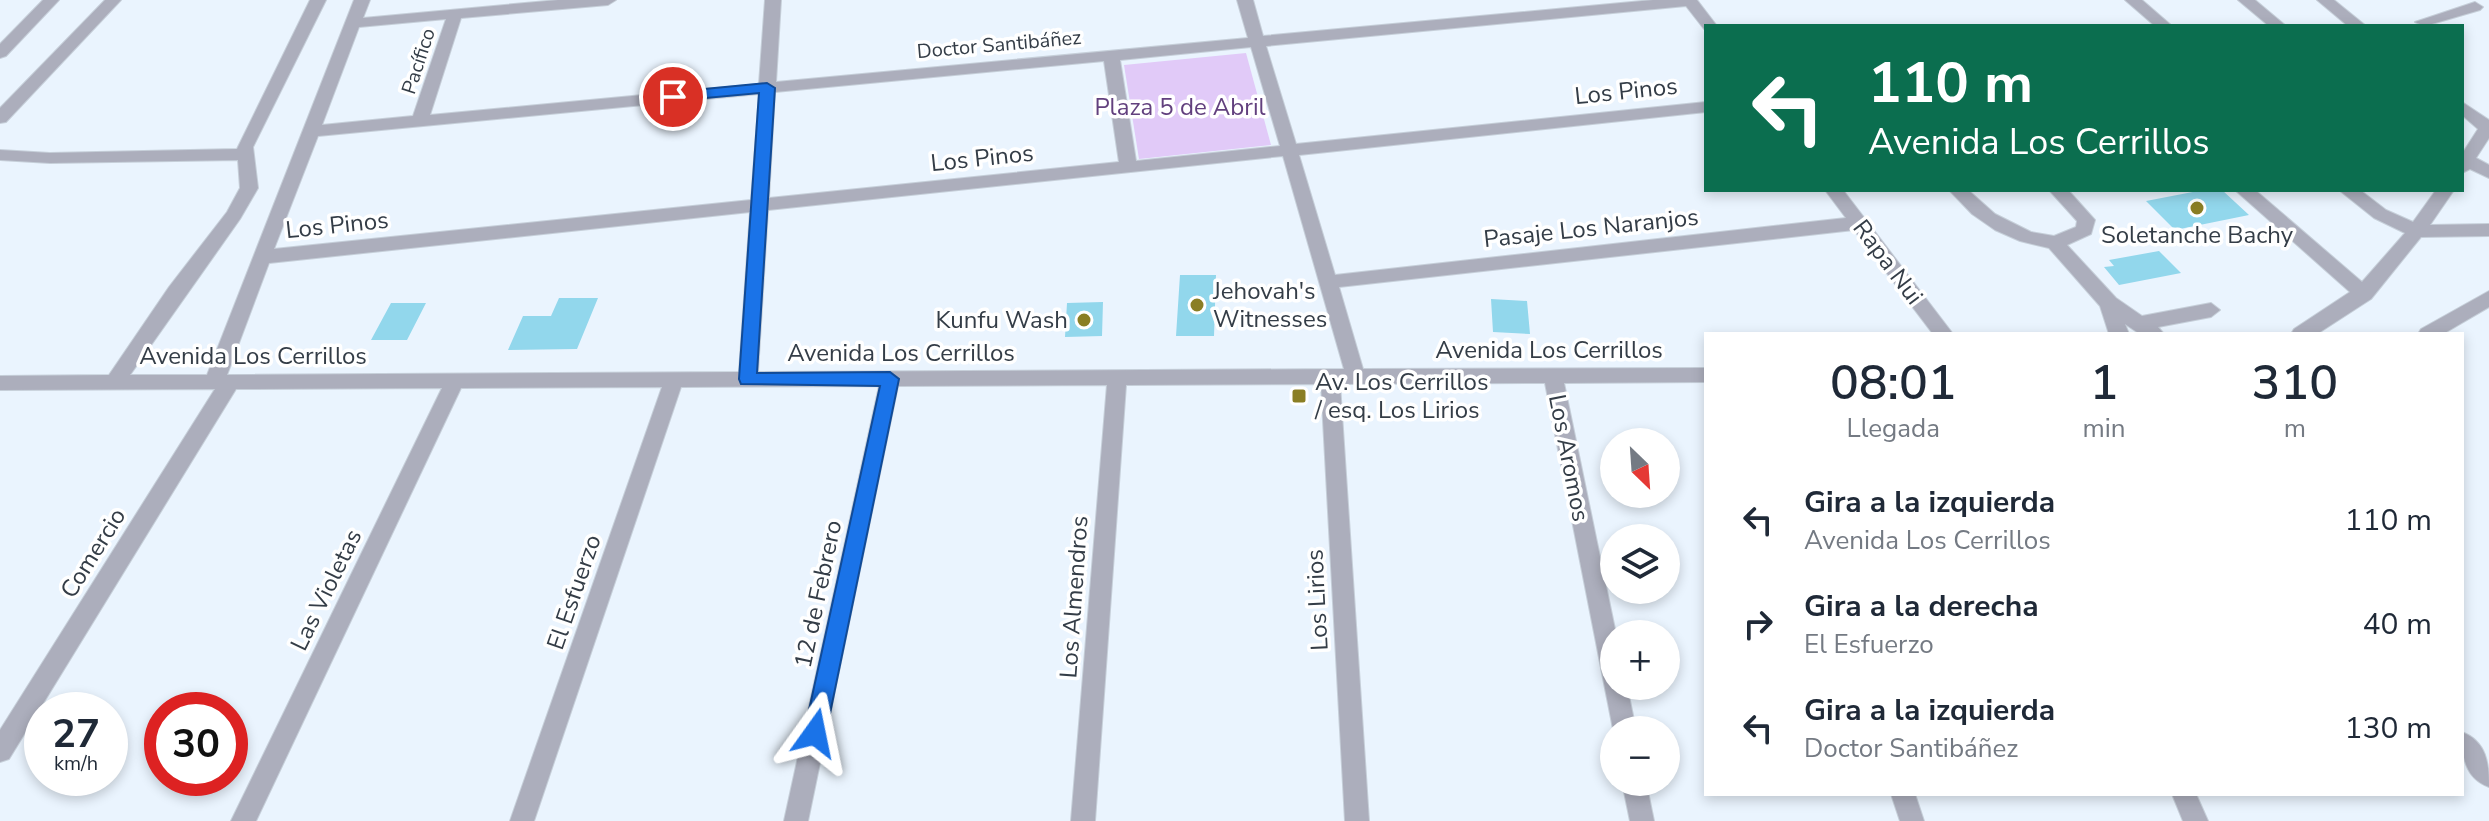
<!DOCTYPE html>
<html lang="es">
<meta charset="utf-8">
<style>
body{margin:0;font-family:"Nunito Sans",sans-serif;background:#f2f2f3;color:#1f2937;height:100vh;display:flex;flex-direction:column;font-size:30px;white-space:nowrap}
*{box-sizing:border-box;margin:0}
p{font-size:26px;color:#747a83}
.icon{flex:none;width:44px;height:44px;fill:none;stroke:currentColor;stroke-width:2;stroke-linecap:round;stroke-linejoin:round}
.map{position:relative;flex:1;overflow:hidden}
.side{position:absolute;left:1704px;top:332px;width:760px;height:464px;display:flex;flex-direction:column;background:#fff;border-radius:0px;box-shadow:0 4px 12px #0003}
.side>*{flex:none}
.top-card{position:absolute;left:1704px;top:24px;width:760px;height:168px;border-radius:0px;box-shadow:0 4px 12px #0003;background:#0b6e4f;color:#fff;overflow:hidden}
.needle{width:52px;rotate:155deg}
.tools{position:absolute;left:1600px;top:428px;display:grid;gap:16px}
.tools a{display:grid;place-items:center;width:80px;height:80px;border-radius:50%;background:#fff;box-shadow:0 4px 12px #0003;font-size:40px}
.speed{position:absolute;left:24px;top:692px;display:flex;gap:16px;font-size:40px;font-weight:700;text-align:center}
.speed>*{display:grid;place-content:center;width:104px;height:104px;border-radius:50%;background:#fff;box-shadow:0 4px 12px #0003;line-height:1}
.speed small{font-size:20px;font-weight:400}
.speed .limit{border:12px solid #d22;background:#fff;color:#111}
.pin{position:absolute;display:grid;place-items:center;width:68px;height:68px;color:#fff;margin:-34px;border:4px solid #fff;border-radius:50%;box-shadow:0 2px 8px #0007}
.me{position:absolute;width:88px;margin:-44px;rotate:12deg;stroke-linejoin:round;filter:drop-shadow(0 0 6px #0008)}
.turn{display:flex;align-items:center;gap:28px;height:168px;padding:0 32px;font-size:36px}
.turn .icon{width:104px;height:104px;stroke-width:2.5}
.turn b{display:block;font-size:56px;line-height:68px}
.eta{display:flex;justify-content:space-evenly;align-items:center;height:136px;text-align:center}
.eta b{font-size:48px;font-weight:600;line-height:56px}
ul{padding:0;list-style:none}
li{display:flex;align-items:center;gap:24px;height:104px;padding:0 32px}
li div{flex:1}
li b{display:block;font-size:30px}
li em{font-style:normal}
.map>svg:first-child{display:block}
.green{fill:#e1caf8}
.building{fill:#92d7ec}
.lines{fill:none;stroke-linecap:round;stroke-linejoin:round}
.minor-casing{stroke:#c6cfd9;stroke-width:2}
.minor{fill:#acaebc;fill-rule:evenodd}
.route{fill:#1a73e8;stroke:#114b97;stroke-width:2}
.poi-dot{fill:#8a7e24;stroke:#fff;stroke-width:3}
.labels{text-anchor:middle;stroke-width:7;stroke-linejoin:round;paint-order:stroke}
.far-street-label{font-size:20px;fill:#343d47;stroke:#fff}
.street-label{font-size:24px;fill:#343d47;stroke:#fff}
.park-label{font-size:24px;fill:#62407e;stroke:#fff}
.poi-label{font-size:24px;fill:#343d47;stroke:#fff;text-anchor:start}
</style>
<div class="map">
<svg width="2489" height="821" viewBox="0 0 2489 821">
<rect width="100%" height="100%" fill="#eaf4fe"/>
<path class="green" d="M1246 53 1271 145 1139 159 1124 65Z"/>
<path class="building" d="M2203 190H2222L2249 215 2175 230 2146 201Z
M2159 251 2181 273 2119 285 2104 267 2114 266 2109 260Z
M1180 275H1216L1214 336H1176Z
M559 298H598L577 349 508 350 523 316H551Z
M1491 299 1527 301 1530 334 1493 332Z
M1103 302 1102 336 1065 337 1067 303Z
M391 303H426L407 340H371Z"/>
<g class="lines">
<g class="minor-casing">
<path id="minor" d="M43 0H59L6 56 0 58V44Z
M105 0H121L6 122 0 123V108Z
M310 0H326L253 147 258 188 240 219 130 375H207L354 0H370L363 18 558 0H616L608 5 461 18 430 115 759 84 765 0H781L776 82 1248 38 1237 0H1253L1263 36 1653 0H1697L1717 26H1706L1704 29 1686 6 1266 46 1296 144 1706 102V112L1299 155 1335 275 1846 218 1825 190H1843L1953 334H1933L1854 230 1339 287 1363 369 1706 368V382L1564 383 1616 634 1614 686H1627L1636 730H1614V734L1545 383 1340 384 1369 821H1345L1321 384 1126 385 1095 821H1071L1107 385 898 386 808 821H784L879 386 681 387 534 821H510L662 387 461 388 256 821H231L442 388 236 389 9 759 0 762V730L215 389 0 390V376L109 375 169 287 227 212 240 188 238 160 50 163 0 160V150L50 153 237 149ZM446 19 413 116 322 125 359 27ZM1251 47 1280 146 1136 161 1120 60ZM1104 61 1119 162 769 198 775 92ZM759 94 751 200 274 249 318 136ZM1283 156 1344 369 758 372 768 210ZM750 212 739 372 227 375 269 263Z
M2125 0H2142L2172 26H2155Z
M2238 0H2255L2286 26H2269Z
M2317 0H2334L2366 26H2348Z
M2475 2 2483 7 2480 10 2425 26 2415 22Z
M2462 102 2489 120V138L2476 158 2489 165V178L2470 169 2462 173V154L2478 129 2462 115Z
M1949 190H1968L1995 214 2031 232 2054 236 2076 227 2077 221 2049 190H2068L2095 220 2091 234 2067 245 2116 298 2142 316 2211 303 2220 310 2211 317 2158 327 2164 334H2140L2125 324 2129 334H2109L2100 306 2049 248 2020 241 1995 230 1972 214Z
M2235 190H2255L2362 282 2405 233 2374 218 2339 190H2360L2386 210 2413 222 2436 190H2454L2430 225 2489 224V236L2421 237 2371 299 2317 334H2291L2294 329 2350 292Z
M2489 291V307L2443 334H2418L2421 329Z
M2462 732C2487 742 2489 764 2489 787 2464 778 2462 755 2462 732Z
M1622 782H1646L1654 821H1630Z
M1891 794H1915L1924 821H1900Z
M2172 794H2196L2208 821H2183Z"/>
</g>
<use href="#minor" class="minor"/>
</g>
<path class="route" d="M767 83 775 88 757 373 890 372 899 379 826 733 823 740 815 743 807 740 804 733 880 386 741 384 739 379 759 93 673 101 665 97 673 92Z"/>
<g class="poi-dot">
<circle cx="2197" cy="208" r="8"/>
<circle cx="1197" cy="305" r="8"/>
<circle cx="1084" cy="320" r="8"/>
<rect x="1291" y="388" width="16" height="16" rx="4"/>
</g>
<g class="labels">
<g class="far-street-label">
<text transform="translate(999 44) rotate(-5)" y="7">Doctor Santibáñez</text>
<text transform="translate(418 61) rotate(-72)" y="7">Pacífico</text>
</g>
<g class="street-label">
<text transform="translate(1626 91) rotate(-6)" y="8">Los Pinos</text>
<text transform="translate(982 158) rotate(-6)" y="8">Los Pinos</text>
<text transform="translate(337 225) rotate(-6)" y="8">Los Pinos</text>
<text transform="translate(1591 228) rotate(-6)" y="8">Pasaje Los Naranjos</text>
<text transform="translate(1888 262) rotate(53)" y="8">Rapa Nui</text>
<text x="1549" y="358">Avenida Los Cerrillos</text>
<text x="901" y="361">Avenida Los Cerrillos</text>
<text x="253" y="364">Avenida Los Cerrillos</text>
<text transform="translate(1569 458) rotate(79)" y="8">Los Aromos</text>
<text transform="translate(93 553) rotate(-58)" y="8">Comercio</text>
<text transform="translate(326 590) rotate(-64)" y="8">Las Violetas</text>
<text transform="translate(574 592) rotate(-71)" y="8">El Esfuerzo</text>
<text transform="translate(818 594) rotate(-78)" y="8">12 de Febrero</text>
<text transform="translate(1074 597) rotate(-86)" y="8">Los Almendros</text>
<text transform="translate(1317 600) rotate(-93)" y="8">Los Lirios</text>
</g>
<g class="park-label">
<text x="1180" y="115">Plaza 5 de Abril</text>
</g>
<g class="poi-label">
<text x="2197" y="243" text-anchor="middle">Soletanche Bachy</text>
<text x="1213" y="299">Jehovah's<tspan x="1213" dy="28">Witnesses</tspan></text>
<text x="1068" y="328" text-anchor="end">Kunfu Wash</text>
<text x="1315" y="390">Av. Los Cerrillos<tspan x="1315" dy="28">/ esq. Los Lirios</tspan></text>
</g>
</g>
</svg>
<div class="tools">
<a><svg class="needle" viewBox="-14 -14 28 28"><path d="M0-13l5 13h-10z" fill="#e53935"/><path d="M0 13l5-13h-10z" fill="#747a83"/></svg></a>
<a><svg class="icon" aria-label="layers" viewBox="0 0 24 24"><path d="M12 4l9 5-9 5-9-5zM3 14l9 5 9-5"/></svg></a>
<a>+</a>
<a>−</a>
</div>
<div class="speed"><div>27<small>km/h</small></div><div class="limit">30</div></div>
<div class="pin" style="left:673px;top:97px;background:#d93025"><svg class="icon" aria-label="arrive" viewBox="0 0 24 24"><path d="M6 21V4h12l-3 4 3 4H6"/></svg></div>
<svg class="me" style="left:815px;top:733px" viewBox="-20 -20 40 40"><path d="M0-17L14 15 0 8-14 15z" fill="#1a73e8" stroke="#fff" stroke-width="4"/></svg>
<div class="top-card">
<div class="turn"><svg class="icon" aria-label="left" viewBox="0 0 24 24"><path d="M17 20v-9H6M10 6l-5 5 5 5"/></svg><div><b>110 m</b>Avenida Los Cerrillos</div></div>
</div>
<section class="side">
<div class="eta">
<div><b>08:01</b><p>Llegada</p></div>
<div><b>1</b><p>min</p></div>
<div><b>310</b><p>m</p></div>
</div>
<ul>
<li><svg class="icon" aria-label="left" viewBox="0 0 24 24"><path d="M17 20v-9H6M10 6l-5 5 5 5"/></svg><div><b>Gira a la izquierda</b><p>Avenida Los Cerrillos</p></div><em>110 m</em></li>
<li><svg class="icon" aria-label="right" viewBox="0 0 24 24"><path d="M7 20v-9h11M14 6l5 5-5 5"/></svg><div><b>Gira a la derecha</b><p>El Esfuerzo</p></div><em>40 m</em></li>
<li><svg class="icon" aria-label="left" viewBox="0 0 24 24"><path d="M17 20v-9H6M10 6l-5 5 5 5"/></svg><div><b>Gira a la izquierda</b><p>Doctor Santibáñez</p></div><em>130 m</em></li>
</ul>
</section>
</div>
